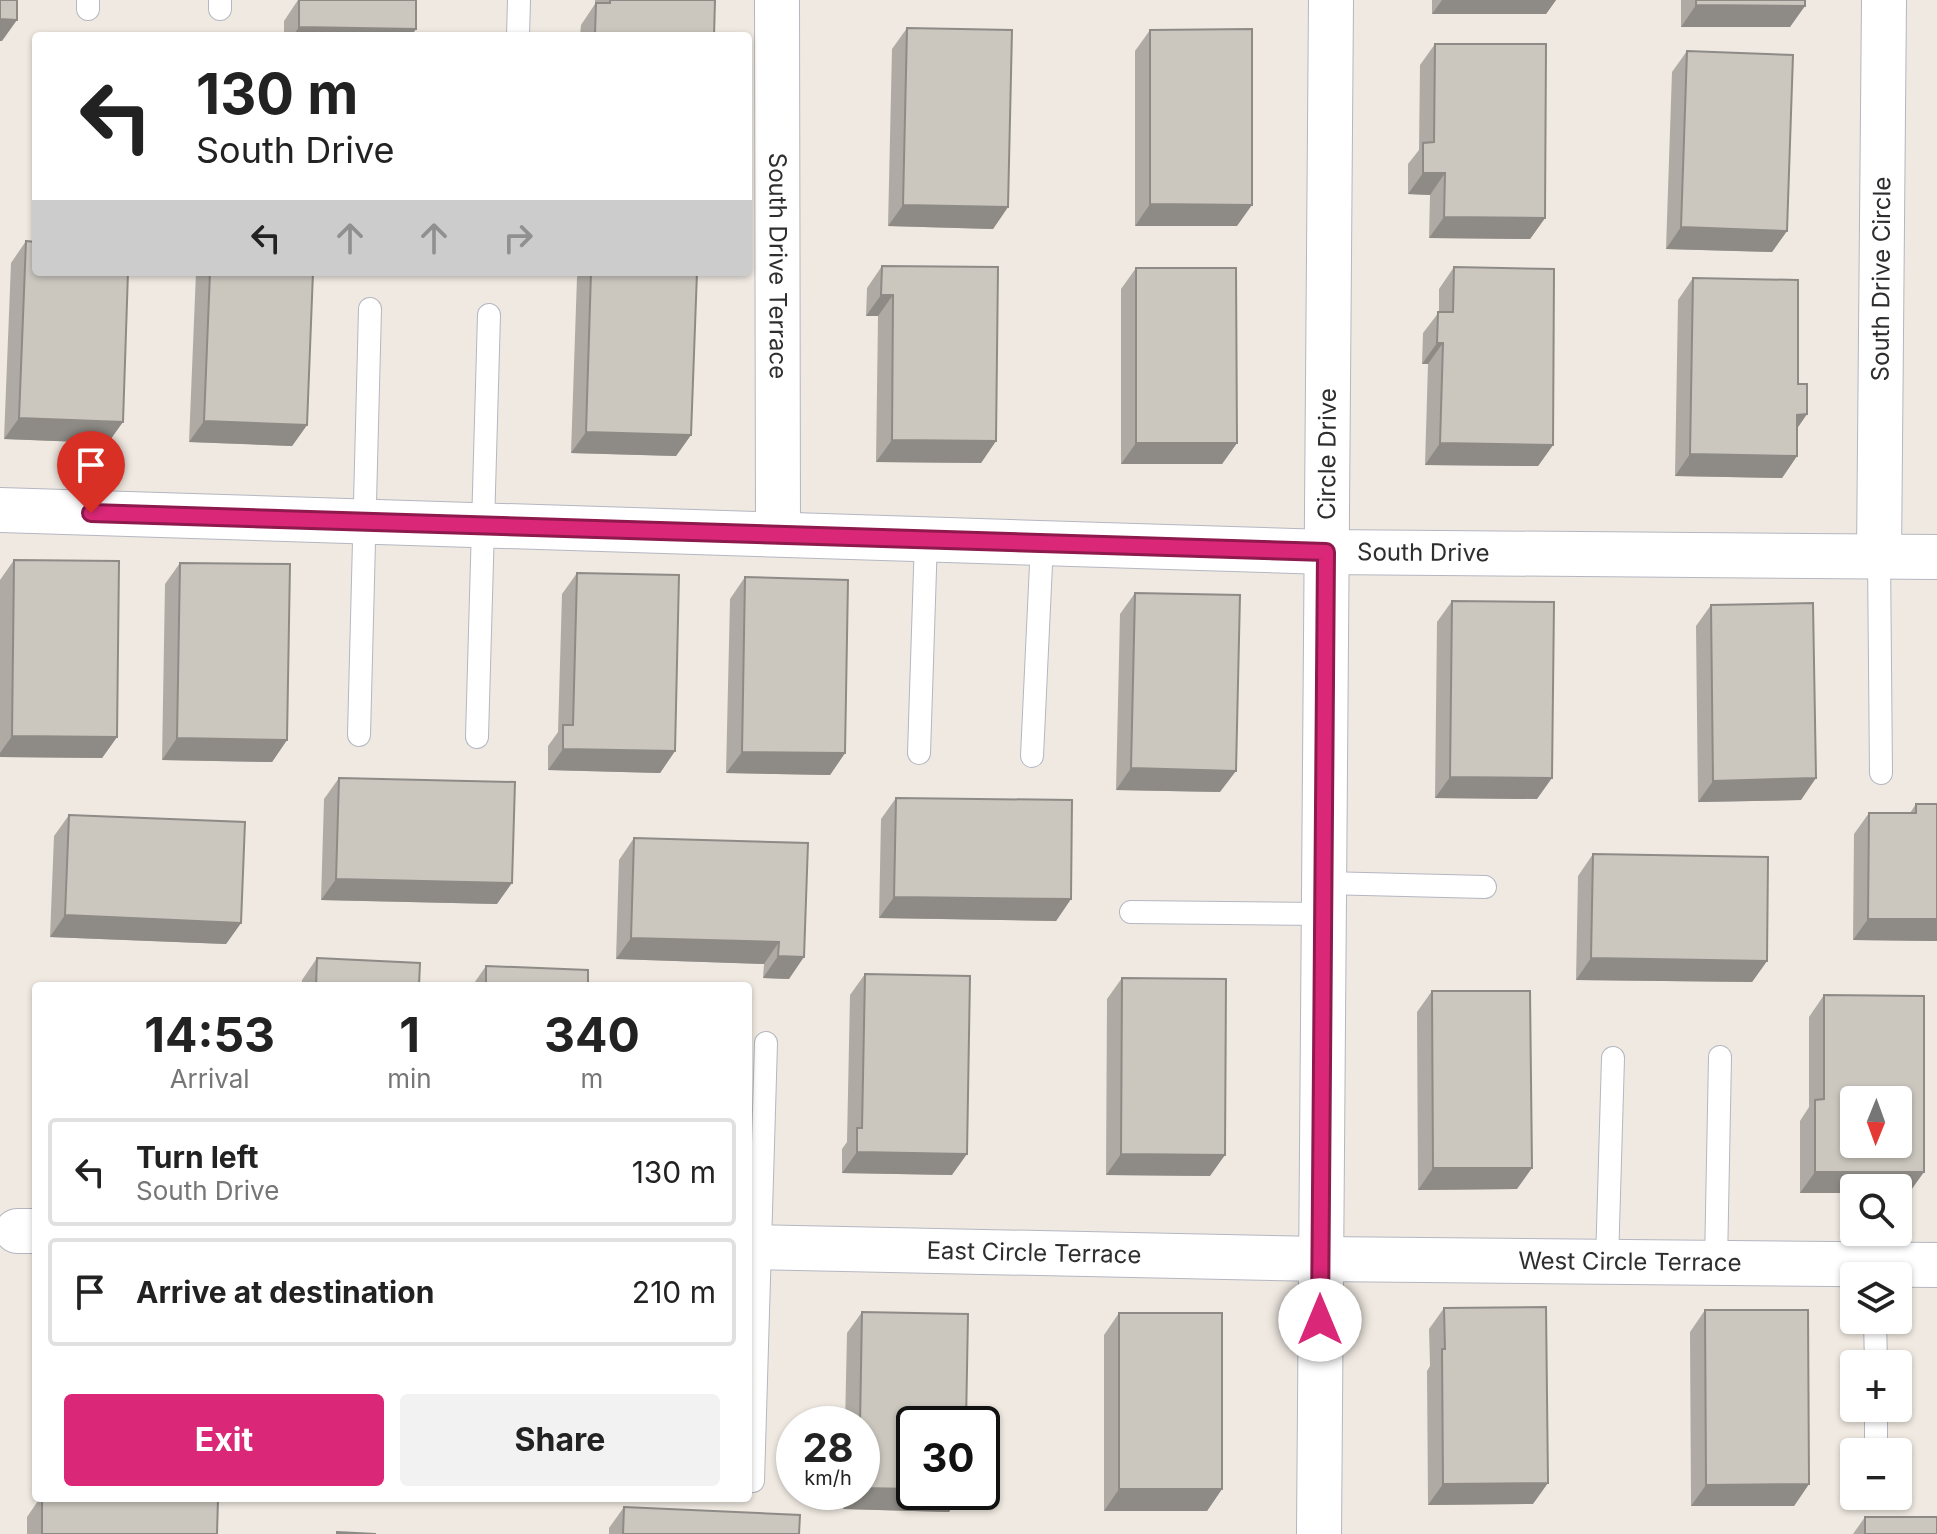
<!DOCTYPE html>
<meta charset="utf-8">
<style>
body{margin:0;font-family:Inter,sans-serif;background:#f2f2f2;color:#222;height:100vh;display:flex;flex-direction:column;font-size:30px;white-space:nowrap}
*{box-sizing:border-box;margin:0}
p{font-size:26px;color:#767676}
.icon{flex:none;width:44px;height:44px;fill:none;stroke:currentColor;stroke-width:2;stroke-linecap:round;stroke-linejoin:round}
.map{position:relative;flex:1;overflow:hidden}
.drawer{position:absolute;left:32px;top:982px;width:720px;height:520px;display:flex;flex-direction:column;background:#fff;border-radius:8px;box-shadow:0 2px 6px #0004}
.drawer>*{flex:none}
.guide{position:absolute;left:32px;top:32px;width:720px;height:244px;border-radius:8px;box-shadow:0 2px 6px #0004;background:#fff;color:#222;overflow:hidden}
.needle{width:52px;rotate:181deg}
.controls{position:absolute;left:1840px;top:1086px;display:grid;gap:16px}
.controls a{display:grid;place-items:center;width:72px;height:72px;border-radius:8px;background:#fff;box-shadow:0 2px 6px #0004;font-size:40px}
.speed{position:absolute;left:776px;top:1406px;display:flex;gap:16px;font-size:40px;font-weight:700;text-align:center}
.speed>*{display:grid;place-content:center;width:104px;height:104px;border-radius:50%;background:#fff;box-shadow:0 2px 6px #0004;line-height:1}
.speed small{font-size:20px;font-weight:400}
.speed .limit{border:4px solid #111;border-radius:12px;background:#fff;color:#111}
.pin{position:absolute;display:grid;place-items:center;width:68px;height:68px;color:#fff;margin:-82px -34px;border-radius:50% 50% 50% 0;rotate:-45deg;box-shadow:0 0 8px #0007}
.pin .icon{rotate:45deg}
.me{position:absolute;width:88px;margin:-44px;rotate:0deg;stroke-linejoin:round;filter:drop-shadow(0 0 6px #0008)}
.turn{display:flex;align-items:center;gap:28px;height:168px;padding:0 32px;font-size:36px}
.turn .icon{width:104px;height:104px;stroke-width:2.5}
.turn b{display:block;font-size:56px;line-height:68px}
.lanes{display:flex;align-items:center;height:76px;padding:0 32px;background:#0003;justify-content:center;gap:40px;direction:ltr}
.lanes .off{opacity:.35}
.eta{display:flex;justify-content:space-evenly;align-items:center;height:136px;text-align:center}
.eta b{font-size:48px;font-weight:700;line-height:56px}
.cta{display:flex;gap:16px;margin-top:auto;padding:16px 32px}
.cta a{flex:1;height:92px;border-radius:8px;background:#db2777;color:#fff;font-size:32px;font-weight:700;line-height:92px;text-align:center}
.cta a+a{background:#f2f2f2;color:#222}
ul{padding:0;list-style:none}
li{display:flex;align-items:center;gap:24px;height:108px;margin:0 16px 12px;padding:0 16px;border:4px solid #e0e0e0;border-radius:8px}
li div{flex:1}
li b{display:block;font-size:30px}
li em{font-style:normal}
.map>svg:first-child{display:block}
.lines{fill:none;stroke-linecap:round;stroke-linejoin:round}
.lane-casing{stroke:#b4b7c1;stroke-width:24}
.street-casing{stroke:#b4b7c1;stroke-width:46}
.lane{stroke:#fff;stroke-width:22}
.street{stroke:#fff;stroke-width:44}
.wall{fill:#afaba4}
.shaded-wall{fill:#8e8b86}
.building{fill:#cbc7bf;stroke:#8e8b86;stroke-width:2;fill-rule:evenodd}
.route-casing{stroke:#8e194d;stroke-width:20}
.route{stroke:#db2777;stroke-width:14}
.labels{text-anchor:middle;stroke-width:6;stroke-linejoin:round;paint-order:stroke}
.street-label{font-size:24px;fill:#2e2e2e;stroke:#fff}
</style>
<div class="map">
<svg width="1937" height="1534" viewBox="0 0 1937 1534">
<rect width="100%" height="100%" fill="#efe9e1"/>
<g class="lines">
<g class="lane-casing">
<path id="lane" d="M88 9V0
M220 9V0
M518 36 519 0
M1879 557 1881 773
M359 735 370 309
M477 737 489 315
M919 753 926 539
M1032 756 1042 543
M1324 883 1485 887
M1131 912 1323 914
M1607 1262 1613 1058
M1716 1263 1720 1057
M1875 1320 1876 1364
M1876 1408V1452
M753 1481 766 1043"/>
</g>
<g class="street-casing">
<g id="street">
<path id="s1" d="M777 0 778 533"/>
<path id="s2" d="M0 510 1326 552 1937 557"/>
<path id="s3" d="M1879 557 1884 0"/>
<path d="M17 1231H36"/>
<path id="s4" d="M748 1247 1321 1259 1937 1265"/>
<path id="s5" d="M1319 1534 1331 0"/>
</g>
</g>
<use href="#lane" class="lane"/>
<use href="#street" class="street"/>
</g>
<path class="wall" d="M298 0 416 29 411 36H284V21Z
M595 0H715L714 36H580L581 25 595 4Z
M1432 0H1556L1546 14H1432Z
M1681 0H1805L1790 27H1681Z
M907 28 1008 207 993 229 888 226 892 49Z
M1150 30 1237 226H1135V51Z
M1435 44 1545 218 1530 239 1429 238 1430 195 1408 194V164L1419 150 1420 65Z
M1687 51 1787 231 1772 252 1666 249 1672 72Z
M26 241 108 443 4 439 11 263Z
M882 266 996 441 981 463 876 462 878 316H866L867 288Z
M1454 267 1553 445 1538 466 1425 465 1428 364H1422L1423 333 1439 312V289Z
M1136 268 1237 443 1222 464H1121V289Z
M196 272H313L307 425 292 446 189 442Z
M580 272H697L691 435 676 456 571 453 577 277Z
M1693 278 1798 384 1807 414 1797 428V456L1782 478 1675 476 1678 300Z
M14 560 117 737 102 758 0 757V580Z
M180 563 287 740 272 762 162 760 165 584Z
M577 573 675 751 660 773 548 770V746L558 732 562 594Z
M745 577 845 753 830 775 726 773 730 599Z
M1135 593 1220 792 1116 790 1120 614Z
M1452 601 1537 799 1435 798 1437 622Z
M1711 605 1801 800 1698 802 1696 626Z
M339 778 497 904 321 900 324 799Z
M896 798 1071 899 1056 921 879 918 881 819Z
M1916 804 1937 941 1853 940 1854 834 1869 813H1910Z
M69 815 241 923 226 944 50 937 54 836Z
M634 838 808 843 789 979 763 978 764 964 616 959 619 860Z
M1593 854 1767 961 1752 982 1576 980 1578 876Z
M317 958 419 986H302V980Z
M486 966 588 986H472Z
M865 974 952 1175 842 1173V1149L847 1142 850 995Z
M1122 978 1210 1176 1106 1175 1107 999Z
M1432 991 1517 1189 1418 1190 1417 1012Z
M1824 995 1909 1193H1800V1121L1809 1107V1017Z
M1444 1308 1533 1504 1428 1505 1427 1371 1430 1366 1429 1329Z
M1705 1310 1809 1484 1794 1506H1691L1690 1332Z
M862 1312 949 1512 843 1509 844 1492H862V1424H845L847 1333Z
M1119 1313 1222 1489 1207 1511H1104V1335Z
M40 1498H169L217 1534H27V1517Z
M624 1507 799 1534H609V1528Z
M1865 1517 1937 1534H1853Z"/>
<path class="shaded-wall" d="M1442 0H1556L1546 14H1432Z
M1696 5 1805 6 1790 27H1681Z
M0 19 17 20 2 41H0Z
M299 27 416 29 411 36H293Z
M595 34 714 36H594Z
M1423 173H1445L1430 195 1408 194Z
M1150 204 1252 205 1237 226H1135Z
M903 205 1008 207 993 229 888 226Z
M1444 217 1545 218 1530 239 1429 238Z
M1681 227 1787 231 1772 252 1666 249Z
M881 295H893L878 316H866Z
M1437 343H1443L1428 364H1422Z
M1807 414 1792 436 1797 415Z
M19 418 123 422 108 443 4 439Z
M204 421 307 425 292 446 189 442Z
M586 432 691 435 676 456 571 453Z
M892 440 996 441 981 463 876 462Z
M1136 443H1237L1222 464H1121Z
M1440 443 1553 445 1538 466 1425 465Z
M1690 454 1797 456 1782 478 1675 476Z
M12 736 117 737 102 758 0 757V753Z
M177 738 287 740 272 762 162 760Z
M563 749 675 751 660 773 548 770Z
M742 752 845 753 830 775 726 773Z
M1131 768 1236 771 1220 792 1116 790Z
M1450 777 1552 778 1537 799 1435 798Z
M1816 778 1801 800 1698 802 1713 781Z
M336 879 512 883 497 904 321 900Z
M894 897 1071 899 1056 921 879 918Z
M65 915 241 923 226 944 50 937Z
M1868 919H1937V941L1853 940Z
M631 938 779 942 764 964 616 959Z
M778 956 804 957 789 979 763 978Z
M1591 958 1767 961 1752 982 1576 980Z
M857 1152 967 1154 952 1175 842 1173Z
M1121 1154 1225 1155 1210 1176 1106 1175Z
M1433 1168H1532L1517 1189 1418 1190Z
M1815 1172H1924L1909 1193H1898V1188H1854V1193H1800Z
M1548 1483 1533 1504 1428 1505 1443 1484Z
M1809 1484 1794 1506H1691L1706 1485Z
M862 1488 914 1489V1492H963L949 1512 843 1509 855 1492H862Z
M1119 1489H1222L1207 1511H1104Z
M463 1498H559L557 1502Z"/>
<path class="building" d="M0 0H17V20L0 19Z
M299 0H416V29L299 27Z
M610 0H715L714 36 595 34 596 3H610Z
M1696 0H1805V6L1696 5Z
M907 28 1012 30 1008 207 903 205Z
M1252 29V205L1150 204V30Z
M1435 44H1546L1545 218 1444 217 1445 173H1423V143L1434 142Z
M1687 51 1793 55 1787 231 1681 227Z
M26 241 36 242V272H128L123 422 19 418Z
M882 266 998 267 996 441 892 440 893 295H881Z
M1454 267 1554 269 1553 445 1440 443 1443 343H1437L1438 312H1453Z
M1136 268H1236L1237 443H1136Z
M210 272H313L307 425 204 421Z
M591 272H697L691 435 586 432Z
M1693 278 1798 280V384H1807V414L1797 415V456L1690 454Z
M14 560 119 561 117 737 12 736Z
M180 563 290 564 287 740 177 738Z
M577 573 679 575 675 751 563 749V725H573Z
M745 577 848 580 845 753 742 752Z
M1135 593 1240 595 1236 771 1131 768Z
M1452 601 1554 602 1552 778 1450 777Z
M1813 603 1816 778 1713 781 1711 605Z
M339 778 515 782 512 883 336 879Z
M896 798 1072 800 1071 899 894 897Z
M1916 804H1937V919H1868L1869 813H1916Z
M69 815 245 822 241 923 65 915Z
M634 838 808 843 804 957 778 956 779 942 631 938Z
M1593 854 1768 857 1767 961 1591 958Z
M317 958 420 963 419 986H316Z
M486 966 588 970V986H486Z
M865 974 970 976 967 1154 857 1152V1128H862Z
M1122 978 1226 979 1225 1155 1121 1154Z
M1432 991H1530L1532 1168H1433Z
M1824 995 1924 996V1172H1815V1100L1824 1099ZM1854 1100H1898V1144H1854Z
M1546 1307 1548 1483 1443 1484 1442 1349H1445L1444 1308Z
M1705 1310H1808L1809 1484 1706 1485Z
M862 1312 968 1314 966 1424H914V1489L862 1488V1424H860Z
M1119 1313H1222V1489H1119Z
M42 1498 218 1499 217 1534H42Z
M624 1507 800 1515 799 1534H623Z
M1865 1517H1937V1534H1865Z
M337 1532 376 1534H337Z"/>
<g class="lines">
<g class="route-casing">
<path id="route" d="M91 513 1326 552 1320 1320"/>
</g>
<use href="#route" class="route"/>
</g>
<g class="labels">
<g class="street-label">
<text dy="8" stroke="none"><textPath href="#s1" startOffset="266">South Drive Terrace</textPath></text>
<text dy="8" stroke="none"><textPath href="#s3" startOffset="278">South Drive Circle</textPath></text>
<text dy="8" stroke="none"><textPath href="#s5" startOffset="1080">Circle Drive</textPath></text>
<text dy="8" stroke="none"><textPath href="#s2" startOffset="1424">South Drive</textPath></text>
<text dy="8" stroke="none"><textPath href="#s4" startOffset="286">East Circle Terrace</textPath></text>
<text dy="8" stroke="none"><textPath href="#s4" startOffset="882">West Circle Terrace</textPath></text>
</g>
</g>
</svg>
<div class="controls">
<a><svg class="needle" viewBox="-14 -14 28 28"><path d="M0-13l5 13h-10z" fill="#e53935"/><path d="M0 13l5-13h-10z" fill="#767676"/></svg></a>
<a><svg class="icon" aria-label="search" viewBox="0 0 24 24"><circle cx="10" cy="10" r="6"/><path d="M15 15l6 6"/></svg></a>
<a><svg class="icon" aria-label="layers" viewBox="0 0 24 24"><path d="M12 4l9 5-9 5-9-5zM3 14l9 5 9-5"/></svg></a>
<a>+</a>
<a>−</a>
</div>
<div class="speed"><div>28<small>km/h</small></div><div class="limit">30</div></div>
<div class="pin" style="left:91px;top:513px;background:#d93025"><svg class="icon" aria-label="arrive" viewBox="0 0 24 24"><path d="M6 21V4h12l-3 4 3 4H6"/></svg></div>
<svg class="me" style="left:1320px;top:1320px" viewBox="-20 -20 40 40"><circle r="19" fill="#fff"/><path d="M0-13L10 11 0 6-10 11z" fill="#db2777"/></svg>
<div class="guide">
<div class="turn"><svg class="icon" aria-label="left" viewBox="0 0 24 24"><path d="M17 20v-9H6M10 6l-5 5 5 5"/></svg><div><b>130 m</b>South Drive</div></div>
<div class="lanes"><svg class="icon" aria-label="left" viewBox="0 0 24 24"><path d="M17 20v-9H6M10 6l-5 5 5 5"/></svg><svg class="icon off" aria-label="ahead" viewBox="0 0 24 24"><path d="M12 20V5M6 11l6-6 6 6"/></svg><svg class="icon off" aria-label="ahead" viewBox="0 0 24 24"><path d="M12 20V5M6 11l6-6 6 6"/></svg><svg class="icon off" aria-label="right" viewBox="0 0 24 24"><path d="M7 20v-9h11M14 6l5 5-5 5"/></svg></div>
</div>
<section class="drawer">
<div class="eta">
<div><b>14:53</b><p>Arrival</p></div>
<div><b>1</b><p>min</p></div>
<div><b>340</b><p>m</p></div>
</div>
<ul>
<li><svg class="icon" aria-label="left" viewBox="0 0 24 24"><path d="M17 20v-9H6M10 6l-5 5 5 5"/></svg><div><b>Turn left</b><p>South Drive</p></div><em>130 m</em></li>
<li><svg class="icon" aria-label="arrive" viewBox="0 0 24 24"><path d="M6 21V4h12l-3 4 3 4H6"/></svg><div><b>Arrive at destination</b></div><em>210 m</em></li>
</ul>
<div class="cta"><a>Exit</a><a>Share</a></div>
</section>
</div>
